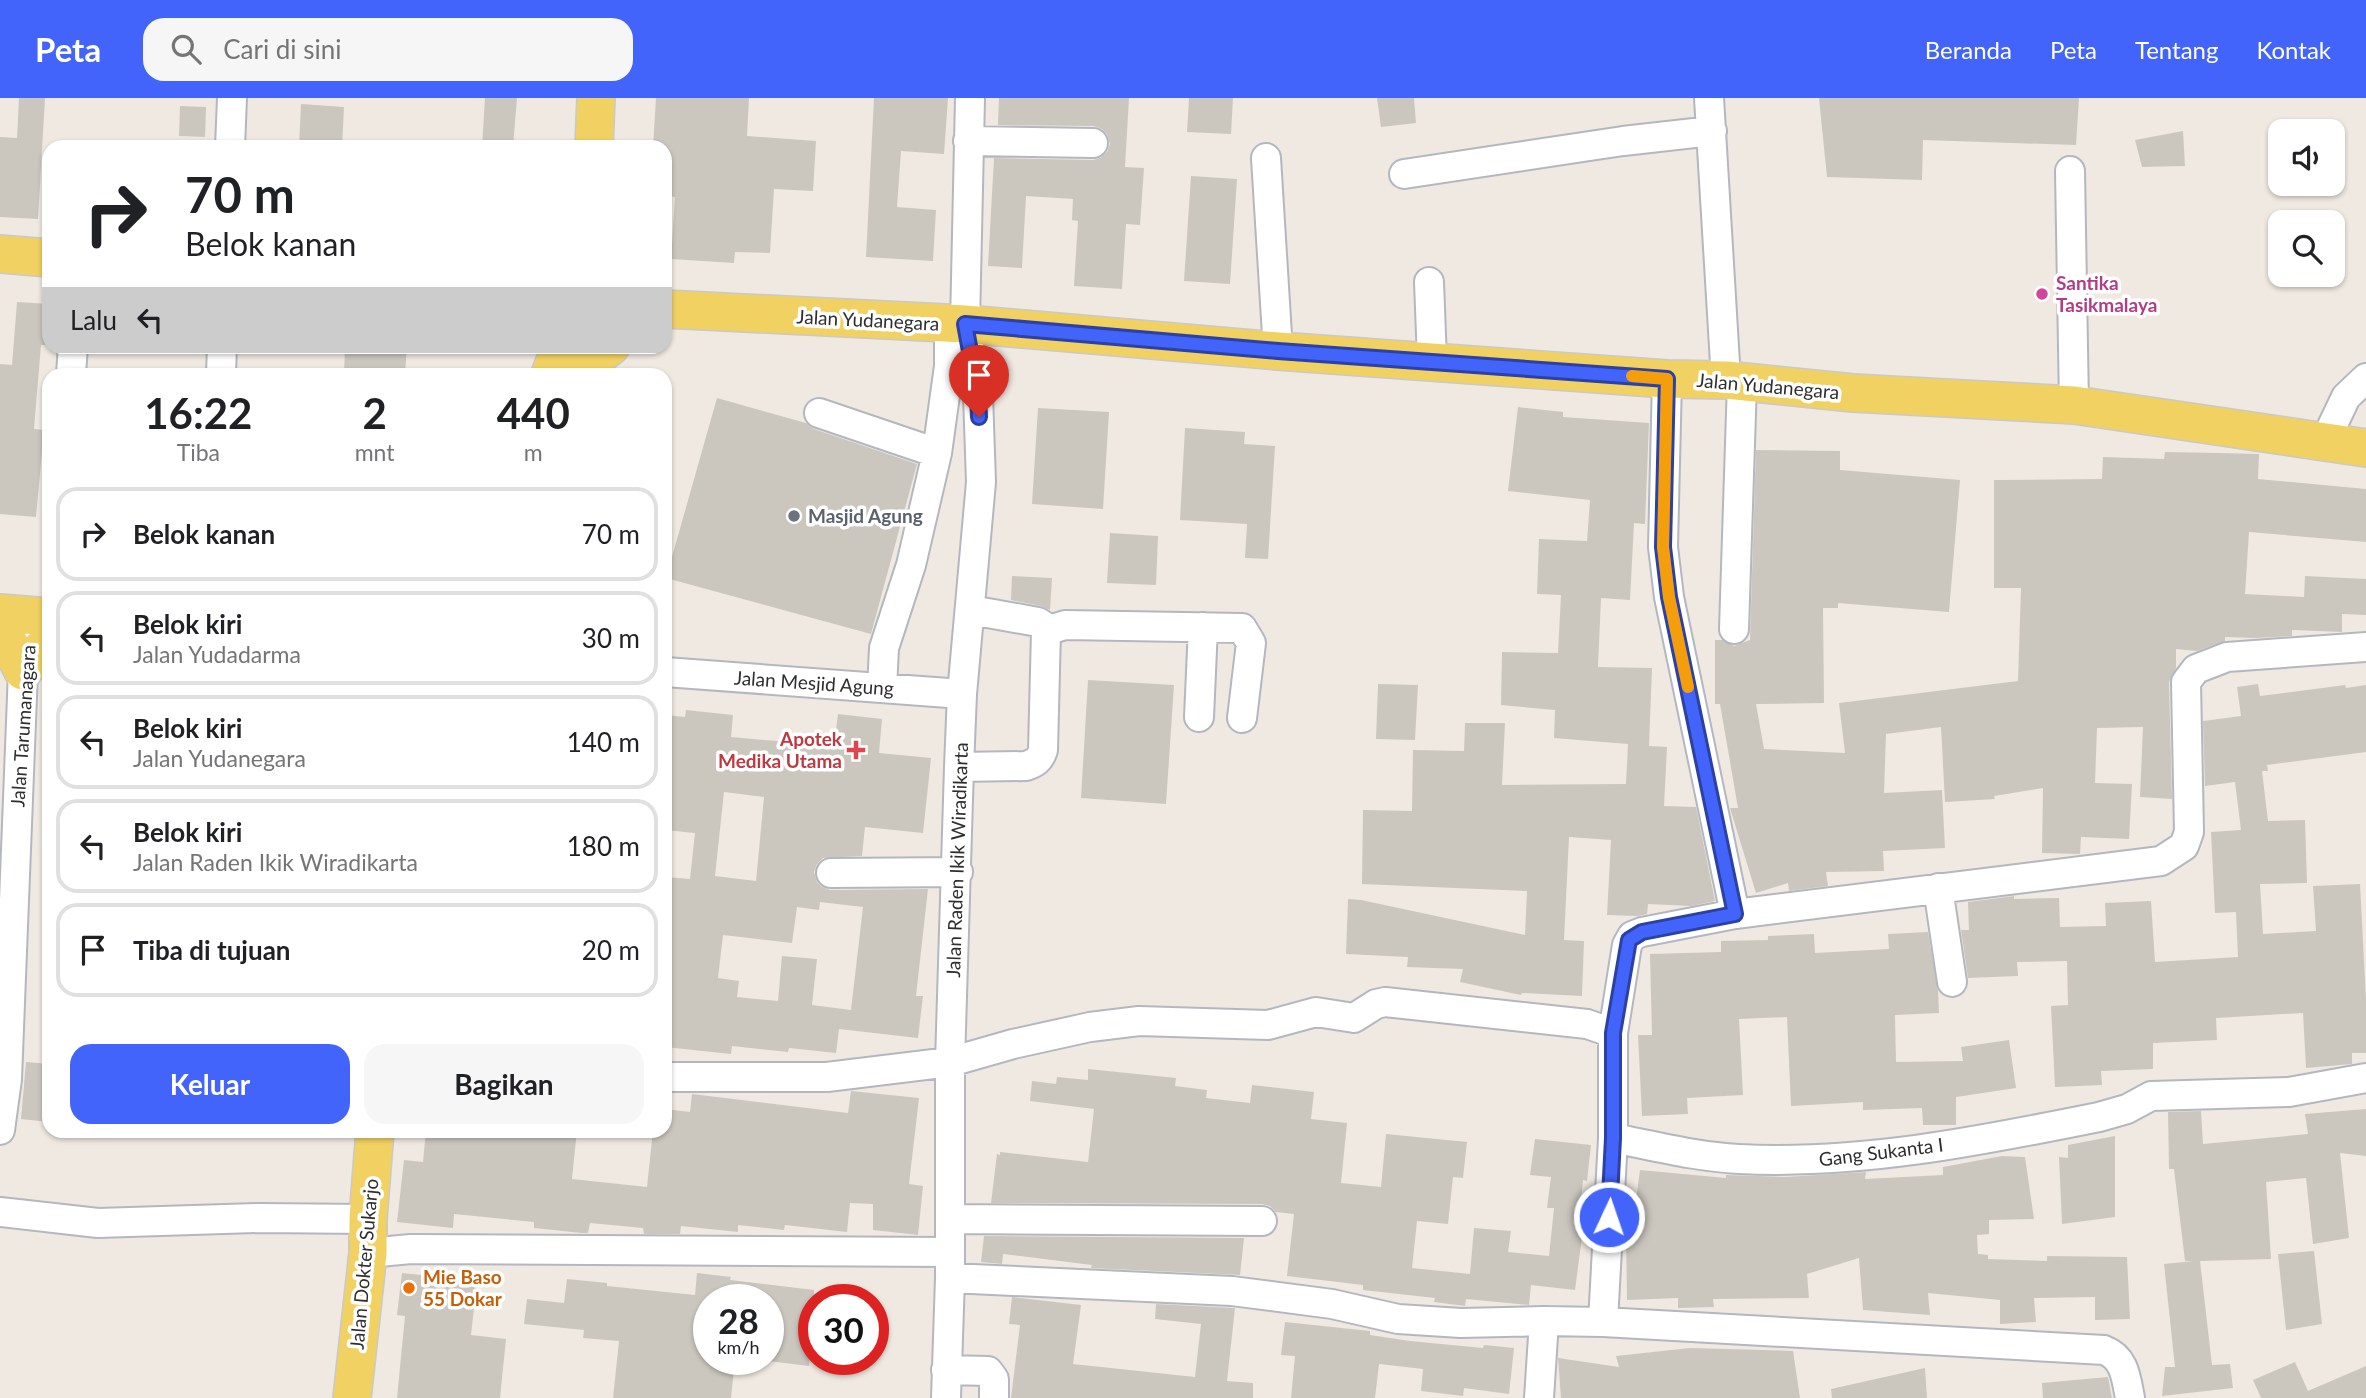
<!DOCTYPE html>
<html lang="id">
<style>
body{margin:0;font-family:Lato,sans-serif;background:#f6f6f6;color:#202124;height:100vh;display:flex;flex-direction:column;font-size:26px;white-space:nowrap}
*{box-sizing:border-box;margin:0}
p{font-size:23px;color:#757577}
.icon{flex:none;width:38px;height:38px;fill:none;stroke:currentColor;stroke-width:2;stroke-linecap:round;stroke-linejoin:round}
.map{position:relative;flex:1;overflow:hidden}
.drawer{position:absolute;left:42px;top:270px;width:630px;height:770px;display:flex;flex-direction:column;background:#fff;border-radius:21px;box-shadow:0 2px 5px #0004}
.drawer>*{flex:none}
.banner{position:absolute;left:42px;top:42px;width:630px;height:214px;border-radius:21px;box-shadow:0 2px 5px #0004;background:#fff;color:#202124;overflow:hidden}
.tools{position:absolute;left:2268px;top:21px;display:grid;gap:14px}
.tools a{display:grid;place-items:center;width:77px;height:77px;border-radius:14px;background:#fff;box-shadow:0 2px 5px #0004;font-size:35px}
.speed{position:absolute;left:693px;top:1186px;display:flex;gap:14px;font-size:35px;font-weight:700;text-align:center}
.speed>*{display:grid;place-content:center;width:91px;height:91px;border-radius:50%;background:#fff;box-shadow:0 2px 5px #0004;line-height:1}
.speed small{font-size:18px;font-weight:400}
.speed .limit{border:10px solid #d22;background:#fff;color:#111}
.pin{position:absolute;display:grid;place-items:center;width:60px;height:60px;color:#fff;margin:-72px -30px;border-radius:50% 50% 50% 0;rotate:-45deg;box-shadow:0 0 7px #0007}
.pin .icon{rotate:45deg}
.me{position:absolute;width:77px;margin:-38px;rotate:3deg;stroke-linejoin:round;filter:drop-shadow(0 0 5px #0008)}
.turn{display:flex;align-items:center;gap:24px;height:147px;padding:0 28px;font-size:32px}
.turn .icon{width:91px;height:91px;stroke-width:2.5}
.turn b{display:block;font-size:49px;line-height:60px}
.then{display:flex;align-items:center;height:66px;padding:0 28px;background:#0003;gap:14px;font-size:26px}
.eta{display:flex;justify-content:space-evenly;align-items:center;height:119px;text-align:center}
.eta b{font-size:42px;font-weight:700;line-height:49px}
.cta{display:flex;gap:14px;margin-top:auto;padding:14px 28px}
.cta a{flex:1;height:80px;border-radius:21px;background:#4264fb;color:#fff;font-size:28px;font-weight:700;line-height:80px;text-align:center}
.cta a+a{background:#f6f6f6;color:#202124}
ul{padding:0;list-style:none}
li{display:flex;align-items:center;gap:21px;height:94px;margin:0 14px 10px;padding:0 14px;border:4px solid #e0e0e0;border-radius:21px}
li div{flex:1}
li b{display:block;font-size:26px}
li em{font-style:normal}
header{display:flex;align-items:center;gap:42px;box-sizing:border-box;height:98px;padding:0 35px;background:#4264fb;color:#fff}
header strong{font-size:33px}
nav{display:flex;gap:38px;margin-inline-start:auto;font-size:24px}
.search{width:490px;height:63px;background:#f6f6f6;display:flex;align-items:center;gap:18px;box-sizing:border-box;padding:0 24px;border-radius:21px;color:#757577;font-size:26px}
.map>svg:first-child{display:block}
.building{fill:#cbc7bf;fill-rule:evenodd}
.lines{fill:none;stroke-linecap:round;stroke-linejoin:round}
.minor-casing{stroke:#b4b7c1;stroke-width:32}
.major-casing{stroke:#c9c9c9;stroke-width:40}
.minor{stroke:#fff;stroke-width:28}
.major{stroke:#f2d163;stroke-width:37}
.route-casing{stroke:#2b41a3;stroke-width:18}
.route{stroke:#4264fb;stroke-width:12}
.slow{stroke:#f59e0b;stroke-width:12}
.hotel-dot{fill:#d1479c;stroke:#fff;stroke-width:2.5}
.worship-dot{fill:#6b7280;stroke:#fff;stroke-width:2.5}
.health-dot{fill:#e0444e;stroke:#fff;stroke-width:2.5}
.food-dot{fill:#e8710a;stroke:#fff;stroke-width:2.5}
.labels{text-anchor:middle;stroke-width:7;stroke-linejoin:round;paint-order:stroke}
.hotel-label{font-size:19px;font-weight:bold;fill:#b23c85;stroke:#fff;text-anchor:start}
.street-label{font-size:19px;fill:#2e2e2e;stroke:#fff}
.worship-label{font-size:19px;font-weight:bold;fill:#5b616d;stroke:#fff;text-anchor:start}
.health-label{font-size:19px;font-weight:bold;fill:#be3a42;stroke:#fff;text-anchor:end}
.food-label{font-size:19px;font-weight:bold;fill:#c56008;stroke:#fff;text-anchor:start}
</style>
<header>
<strong>Peta</strong>
<div class="search"><svg class="icon" aria-label="search" viewBox="0 0 24 24"><circle cx="10" cy="10" r="6"/><path d="M15 15l6 6"/></svg>Cari di sini</div>
<nav><a>Beranda</a><a>Peta</a><a>Tentang</a><a>Kontak</a></nav>
</header>
<div class="map">
<svg width="2366" height="1300" viewBox="0 0 2366 1300">
<rect width="100%" height="100%" fill="#efe9e1"/>
<path class="building" d="M19 0H45L38 121 0 119V39L17 40Z
M485 0H517L513 49H482Z
M656 0H749L747 38 816 43 813 93 774 91 770 155 735 154 734 165 671 161 675 99 665 98V49H653Z
M874 0H948L944 56 901 53 897 109 936 112 933 163 866 159Z
M999 0H1129L1125 69 1144 70 1140 127 1126 126 1122 191 1074 188 1078 123 1072 122 1073 101 1026 98 1022 170 988 168 994 60 1093 62 1100 60 1107 54 1110 46 1107 36 1102 31 1094 28 998 27Z
M1189 0H1233L1231 36 1187 34Z
M1377 0H1414L1416 25 1381 29Z
M1819 0H2079L2076 47 1923 42 1922 82 1827 79Z
M301 6 344 9 342 49H299Z
M180 8 206 9 205 39 179 38Z
M2183 33 2185 68 2142 69 2135 42Z
M1191 78 1237 81 1230 186 1184 183Z
M17 204 49 206V247H41L34 331 44 332 36 419 0 416V266L12 267Z
M345 248H407L405 276H344Z
M717 300 806 325 814 331 917 366 871 536 666 480Z
M1518 309 1563 314V319L1649 325 1645 426 1634 425 1630 502 1601 500 1598 569 1652 570 1649 648 1667 649 1664 708 1696 709 1715 803 1691 808 1648 806 1647 816 1638 818 1607 817 1611 742 1569 739 1564 842 1584 843 1582 898 1522 895 1521 897 1460 884 1463 871 1407 869 1408 859 1346 856 1348 801 1361 802 1525 837 1527 793 1362 786 1363 712 1412 713 1413 652 1464 653 1465 625H1505L1502 687 1626 686 1628 646 1554 640 1555 612 1501 607 1502 554 1558 555 1561 497 1537 496 1539 441 1587 443 1590 402 1508 393Z
M1038 310 1109 314 1103 411 1032 406Z
M1185 330 1245 334 1244 346 1275 348 1268 461 1245 460 1247 426 1180 422Z
M1756 352 1840 353V372L1960 382 1949 514 1838 505V510H1823L1824 605 1756 606 1764 651 1845 655 1839 605 2018 583 2021 490H1994V382L2102 381 2103 359 2164 361 2165 354 2219 355 2259 356 2258 381 2366 391V444L2249 434 2245 496 2304 499 2305 478 2366 481V517L2342 516V534L2292 532V538L2255 540 2225 539V543L2197 553 2176 551V570L2169 584 2172 701 2140 699 2143 629 2097 630 2095 685 2132 686 2129 741 2081 739 2080 756 2042 755 2043 690 1994 698 1995 701 1945 704 1941 629 1886 636 1884 695 1942 692 1945 750 1883 753 1884 773 1826 774 1828 788 1789 793 1788 785 1756 795 1730 710H1738L1720 606H1715V542H1722L1734 548 1750 542Z
M1110 435 1158 438 1156 487 1107 485Z
M1012 478 1052 480 1050 512 1041 508 1011 502Z
M1088 582 1174 587 1166 706 1081 700Z
M1378 586 1418 587 1415 642 1376 641Z
M2258 586 2260 598 2345 587 2346 590 2366 587V654L2267 667 2268 673H2262L2268 723 2305 722 2307 785 2260 786 2263 836 2316 833 2313 788 2360 786 2366 901V955H2352V966L2306 970 2303 915 2216 920 2217 942 2153 945V971L2101 973 2102 987 2055 989 2051 908 2068 907 2067 863 2017 864 2018 878 1968 880 1961 832H1969L1968 804 2014 798V801L2059 800 2060 829 2106 828 2105 805 2151 803 2155 864 2238 859 2236 814 2215 815 2211 734 2241 732 2235 684 2205 688 2203 623 2241 618 2237 589Z
M686 612 733 617 731 639 834 648 838 616 882 621 879 655 931 660 923 735 865 729 862 758 823 760 817 766 814 774 817 784 822 789 830 792 928 791 916 898H923L918 940 839 931 836 955 789 950 788 954 732 948 731 956 665 949V785L666 779 690 781 695 735 665 732V617L685 619ZM724 694 764 699 756 783 715 778ZM820 804 863 809 851 912 812 907 817 861 782 858 778 903 737 899 739 883 718 880 723 837 792 845 797 809 819 812Z
M1928 834 1938 892 1939 915 1895 917 1896 964 1963 963 1961 949 2009 942 2016 990 1956 999V1027H1923L1922 1010 1863 1012V1004L1791 1008 1787 919 1739 921 1743 997 1687 1000 1688 1016 1642 1018 1638 937H1652L1650 856 1721 854V843L1768 842V838L1814 836 1815 855 1889 851 1888 836Z
M26 964 49 966V1024L21 1021Z
M1088 971 1176 980 1175 988 1207 992 1206 1000 1250 1005 1252 987 1314 994 1311 1021 1347 1025 1341 1085 1381 1089 1386 1036 1467 1044 1463 1080 1453 1079 1448 1126 1417 1123 1412 1170 1470 1176 1474 1130 1511 1133 1508 1154 1549 1158 1554 1110H1547L1551 1079 1530 1077 1535 1041 1591 1047 1587 1083 1583 1082 1579 1123 1584 1124 1575 1192 1531 1187 1529 1207 1466 1201 1465 1208 1434 1204 1435 1200 1363 1192V1187L1287 1178 1294 1116 1276 1114 1270 1108 1262 1106 991 1105 997 1056 1000 1057V1054L1088 1064 1094 1011 1030 1003 1032 983 1056 986 1057 979 1088 982Z
M851 993 919 1000 909 1086 923 1088 918 1137 873 1132V1106L850 1105 847 1134 785 1127 784 1132 738 1127V1134L681 1128 680 1136H644L643 1130 590 1125 588 1135H582L534 1130V1124L454 1116 453 1130 397 1124 404 1062 423 1064 426 1032H577L572 1081 647 1089 653 1032H665V1011L690 1014 692 996 848 1015Z
M2366 1011V1058L2340 1055 2349 1140 2313 1146 2306 1080 2266 1084 2271 1161 2200 1163 2212 1267 2230 1266 2233 1290 2162 1298 2165 1269H2175L2164 1166 2194 1163H2185L2174 1071H2169L2168 1014 2201 1013 2203 1046 2308 1036 2305 1016Z
M2115 1038V1119L2062 1126 2059 1059 2068 1060V1047Z
M2002 1058 2025 1059 2034 1121 1989 1122V1136L1977 1137 1978 1156 1988 1157V1161L2047 1163V1158L2127 1159 2130 1221 2095 1222V1199L2034 1200 2036 1224 2000 1226V1202L1928 1195 1930 1217 1863 1212 1859 1160 1807 1176 1809 1200 1713 1201 1714 1209 1678 1210V1200L1627 1202 1626 1138H1631L1640 1072 1726 1080V1077L1785 1079 1866 1074 1865 1081 1943 1077V1069Z
M984 1138 1244 1140 1240 1177 1091 1170 1092 1167 1003 1156 1002 1166 981 1164Z
M2314 1153 2322 1226 2286 1232 2278 1156Z
M402 1175 477 1183 471 1237 506 1241 500 1300H397L405 1218 397 1217Z
M697 1175 731 1179 730 1182 814 1192V1223L809 1268 768 1263V1202H709V1262H735L731 1300H613L619 1243 583 1240 584 1232 524 1226 527 1201 564 1205 567 1181 607 1185V1188L695 1197Z
M1012 1199 1081 1207 1073 1266 1195 1279 1201 1226 1155 1221 1156 1206 1235 1210 1227 1283 1253 1285V1300H1011L1020 1227 1009 1226Z
M1285 1224 1370 1233V1237L1410 1243 1483 1250 1484 1247 1514 1250 1509 1296 1464 1290 1463 1298 1421 1293 1423 1271 1379 1266 1375 1300H1291L1295 1258 1281 1257Z
M1690 1250 1793 1253 1800 1300H1561L1558 1260 1619 1269 1616 1258Z
M2295 1264 2308 1293 2366 1268V1300H2261L2253 1282Z
M1925 1270 1927 1300H1832L1831 1291Z
M2108 1279 2112 1300H2043L2042 1285Z"/>
<g class="lines">
<g class="minor-casing">
<path id="minor" d="M1709 0 1726 282
M968 43 1093 45
M230 49 232 0
M1266 60 1278 253
M2070 73 2074 307
M1404 76 1623 43 1712 33
M1429 184 1432 263
M71 276 73 248
M221 276 222 248
M1667 281 1663 449 1669 499 1735 816
M819 315 937 355 911 467 884 550 882 590
M2325 343 2346 299 2366 280
M937 355 949 268V226
M1734 531 1742 284
M1046 533 1065 527 1242 530 1251 545 1242 620
M665 574 962 596
M1199 619 1203 529
M959 669 1026 668C1035 665 1040 662 1043 652L1046 533 1044 528 1038 524 971 512
M831 775 958 774
M1938 790 1952 884
M665 979H827L950 964 1013 946 1090 929 1139 923 1268 927 1316 914 1354 920 1376 906 1385 904 1587 926 1613 935
M0 1032 7 981 23 573 31 518
M1613 1040C1654 1048 1697 1059 1739 1061 1860 1067 1980 1043 2099 1019L2127 1011 2151 998 2289 994 2366 980
M0 1114 98 1125 259 1120 368 1121
M950 1121 1262 1123
M368 1155 411 1151 950 1154
M950 1180 1232 1193 1332 1206 1398 1221 1461 1225 1544 1223
M946 1272 988 1273 994 1281V1300
M946 1300 950 1180V964L959 669 962 596 981 384 978 297 965 226 970 0
M1539 1300 1544 1223 1603 1224
M2130 1300C2126 1280 2125 1260 2104 1252L1603 1224 1613 1040V935L1627 847 1632 838 1642 834 1735 816 2161 763 2184 748 2189 734 2186 584 2196 571 2227 559 2366 549"/>
</g>
<g class="major-casing">
<path id="major" d="M594 49 596 0
M0 156 49 160
M665 211 965 226 1278 253 1667 281 1726 282 1853 295 2074 307 2366 350
M550 276 561 248
M574 276 611 248
M0 515 49 519
M0 534 9 545 23 573 49 542
M352 1300 368 1155V1121L375 1032"/>
</g>
<use href="#minor" class="minor"/>
<use href="#major" class="major"/>
</g>
<g class="lines">
<g class="route-casing">
<path id="route" d="M979 319 978 297 965 226 1278 253 1667 281 1663 449 1669 499 1735 816 1642 834 1629 842 1613 935V1040L1609 1119"/>
</g>
<use href="#route" class="route"/>
<path class="slow" d="M1632 278 1667 281 1663 449 1669 499 1688 589"/>
</g>
<circle class="hotel-dot" cx="2042" cy="196" r="7"/>
<circle class="worship-dot" cx="794" cy="418" r="7"/>
<path class="health-dot" d="M852.5 641.5h7v7h7v7h-7v7h-7v-7h-7v-7h7z"/>
<circle class="food-dot" cx="409" cy="1190" r="7"/>
<g class="labels">
<g class="hotel-label">
<text x="2056" y="192">Santika<tspan x="2056" dy="22">Tasikmalaya</tspan></text>
</g>
<g class="street-label">
<text transform="translate(868 222) rotate(3)" y="7">Jalan Yudanegara</text>
<text transform="translate(1768 288) rotate(5)" y="7">Jalan Yudanegara</text>
<text transform="translate(814 585) rotate(4)" y="7">Jalan Mesjid Agung</text>
<text transform="translate(23 628) rotate(-86)" y="7">Jalan Tarumanagara</text>
<text transform="translate(957 762) rotate(-88)" y="7">Jalan Raden Ikik Wiradikarta</text>
<text transform="translate(1881 1054) rotate(-7)" y="7">Gang Sukanta I</text>
<text transform="translate(364 1166) rotate(-85)" y="7">Jalan Dokter Sukarjo</text>
</g>
<g class="worship-label">
<text x="808" y="425">Masjid Agung</text>
</g>
<g class="health-label">
<text x="842" y="648">Apotek<tspan x="842" dy="22">Medika Utama</tspan></text>
</g>
<g class="food-label">
<text x="423" y="1186">Mie Baso<tspan x="423" dy="22">55 Dokar</tspan></text>
</g>
</g>
</svg>
<div class="tools">
<a><svg class="icon" aria-label="sound" viewBox="0 0 24 24"><path d="M4 9h4l5-4v14l-5-4H4zM17 9q2 3 0 6"/></svg></a>
<a><svg class="icon" aria-label="search" viewBox="0 0 24 24"><circle cx="10" cy="10" r="6"/><path d="M15 15l6 6"/></svg></a>
</div>
<div class="speed"><div>28<small>km/h</small></div><div class="limit">30</div></div>
<div class="pin" style="left:979px;top:319px;background:#d93025"><svg class="icon" aria-label="arrive" viewBox="0 0 24 24"><path d="M6 21V4h12l-3 4 3 4H6"/></svg></div>
<svg class="me" style="left:1609px;top:1119px" viewBox="-20 -20 40 40"><circle r="17" fill="#4264fb" stroke="#fff" stroke-width="3"/><path d="M0-11L8 9 0 5-8 9z" fill="#fff"/></svg>
<div class="banner">
<div class="turn"><svg class="icon" aria-label="right" viewBox="0 0 24 24"><path d="M7 20v-9h11M14 6l5 5-5 5"/></svg><div><b>70 m</b>Belok kanan</div></div>
<div class="then">Lalu<svg class="icon" aria-label="left" viewBox="0 0 24 24"><path d="M17 20v-9H6M10 6l-5 5 5 5"/></svg></div>
</div>
<section class="drawer">
<div class="eta">
<div><b>16:22</b><p>Tiba</p></div>
<div><b>2</b><p>mnt</p></div>
<div><b>440</b><p>m</p></div>
</div>
<ul>
<li><svg class="icon" aria-label="right" viewBox="0 0 24 24"><path d="M7 20v-9h11M14 6l5 5-5 5"/></svg><div><b>Belok kanan</b></div><em>70 m</em></li>
<li><svg class="icon" aria-label="left" viewBox="0 0 24 24"><path d="M17 20v-9H6M10 6l-5 5 5 5"/></svg><div><b>Belok kiri</b><p>Jalan Yudadarma</p></div><em>30 m</em></li>
<li><svg class="icon" aria-label="left" viewBox="0 0 24 24"><path d="M17 20v-9H6M10 6l-5 5 5 5"/></svg><div><b>Belok kiri</b><p>Jalan Yudanegara</p></div><em>140 m</em></li>
<li><svg class="icon" aria-label="left" viewBox="0 0 24 24"><path d="M17 20v-9H6M10 6l-5 5 5 5"/></svg><div><b>Belok kiri</b><p>Jalan Raden Ikik Wiradikarta</p></div><em>180 m</em></li>
<li><svg class="icon" aria-label="arrive" viewBox="0 0 24 24"><path d="M6 21V4h12l-3 4 3 4H6"/></svg><div><b>Tiba di tujuan</b></div><em>20 m</em></li>
</ul>
<div class="cta"><a>Keluar</a><a>Bagikan</a></div>
</section>
</div>
